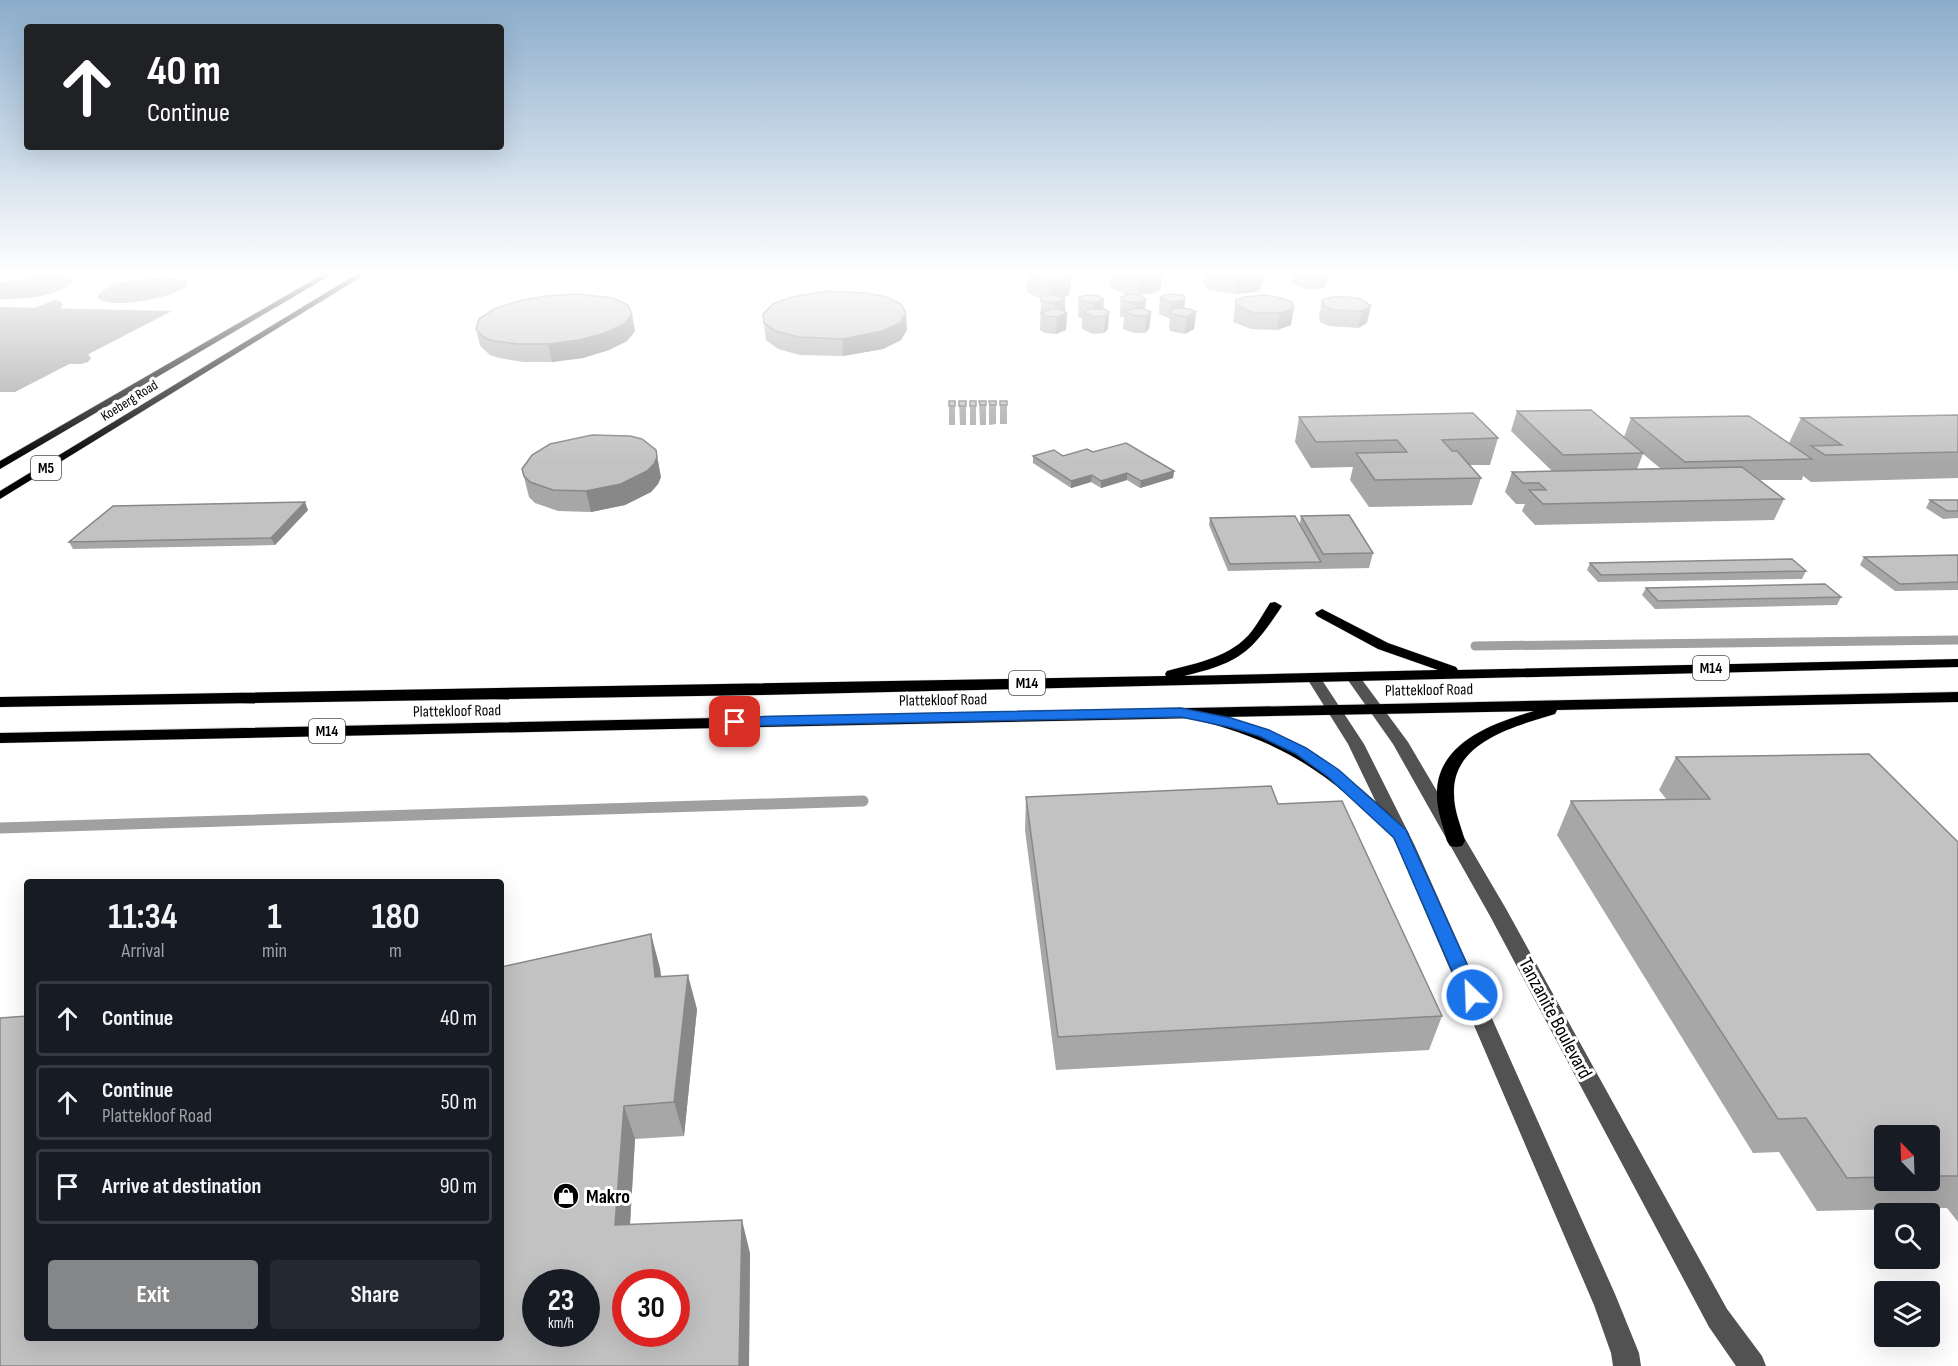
<!DOCTYPE html>
<style>
body{margin:0;font-family:"Sofia Sans Condensed",sans-serif;background:#242831;color:#f1f3f6;height:100vh;display:flex;flex-direction:column;font-size:22px;white-space:nowrap}
*{box-sizing:border-box;margin:0}
p{font-size:20px;color:#9ea1a6}
.icon{flex:none;width:33px;height:33px;fill:none;stroke:currentColor;stroke-width:2;stroke-linecap:round;stroke-linejoin:round}
.map{position:relative;flex:1;overflow:hidden}
.sheet{position:absolute;left:24px;top:879px;width:480px;height:462px;display:flex;flex-direction:column;background:#171b24;border-radius:6px;box-shadow:0 6px 24px #0002}
.sheet>*{flex:none}
.hud{position:absolute;left:24px;top:24px;width:480px;height:126px;border-radius:6px;box-shadow:0 6px 24px #0002;background:#202124;color:#fff;overflow:hidden}
.needle{width:39px;rotate:337deg}
.tools{position:absolute;left:1874px;top:1125px;display:grid;gap:12px}
.tools a{display:grid;place-items:center;width:66px;height:66px;border-radius:6px;background:#171b24;box-shadow:0 6px 24px #0002;font-size:30px}
.speed{position:absolute;left:522px;top:1269px;display:flex;gap:12px;font-size:30px;font-weight:700;text-align:center}
.speed>*{display:grid;place-content:center;width:78px;height:78px;border-radius:50%;background:#171b24;box-shadow:0 6px 24px #0002;line-height:1}
.speed small{font-size:15px;font-weight:400}
.speed .limit{border:9px solid #d22;background:#fff;color:#111}
.pin{position:absolute;display:grid;place-items:center;width:51px;height:51px;color:#fff;margin:-26px;border-radius:12px;box-shadow:0 3px 9px #0006}
.me{position:absolute;width:66px;margin:-33px;rotate:336deg;stroke-linejoin:round;filter:drop-shadow(0 0 4px #0008)}
.turn{display:flex;align-items:center;gap:21px;height:126px;padding:0 24px;font-size:27px}
.turn .icon{width:78px;height:78px;stroke-width:2.5}
.turn b{display:block;font-size:42px;line-height:51px}
.eta{display:flex;justify-content:space-evenly;align-items:center;height:102px;text-align:center}
.eta b{font-size:36px;font-weight:700;line-height:42px}
.button{display:flex;gap:12px;margin-top:auto;padding:12px 24px}
.button a{flex:1;height:69px;border-radius:6px;background:#858687;color:#fff;font-size:24px;font-weight:700;line-height:69px;text-align:center}
.button a+a{background:#242831;color:#f1f3f6}
ul{padding:0;list-style:none}
li{display:flex;align-items:center;gap:18px;height:75px;margin:0 12px 9px;padding:0 12px;border:3px solid #363941;border-radius:6px}
li div{flex:1}
li b{display:block;font-size:22px}
li em{font-style:normal}
.map>svg:first-child{display:block}
.water{fill:#a0a0a0}
.lines{fill:none;stroke-linecap:round;stroke-linejoin:round}
.stream-far1{stroke:#a0a0a0;stroke-width:9}
.stream{stroke:#a0a0a0;stroke-width:11}
.canal{fill:#a0a0a0;fill-rule:evenodd}
.major-casing{stroke:#dbdbdb;stroke-width:1}
.minor{fill:#525252;fill-rule:evenodd}
.major{fill:#000;fill-rule:evenodd}
.wall{fill:#a7a7a7;fill-rule:evenodd}
.shaded-wall{fill:#888}
.building{fill:#c2c2c2;stroke:#888;stroke-width:1.5;fill-rule:evenodd}
.route{fill:#1a73e8;stroke:#114b97;stroke-width:1.5}
.labels{text-anchor:middle;stroke-width:6;stroke-linejoin:round;paint-order:stroke}
.far-street-label{font-size:14px;fill:#000;stroke:#fff}
.shield{fill:#fff;stroke:#4c4c4c;stroke-width:1.5}
.shield-label{font-size:15px;font-weight:bold;fill:#000}
.street-label{font-size:16px;fill:#000;stroke:#fff}
.near-street-label{font-size:20px;fill:#000;stroke:#fff}
.near-poi-label{font-size:20px;font-weight:bold;fill:#000;stroke:#fff;text-anchor:start}
</style>
<div class="map">
<svg width="1958" height="1366" viewBox="0 0 1958 1366">
<rect width="100%" height="100%" fill="#fff"/>
<path class="water" d="M44 275H62L74 280C59 298 21 299 0 299V283Z
M174 278 186 281 187 286C172 298 110 311 97 297 109 279 154 277 174 278Z
M0 307 172 311 15 392H0Z"/>
<g class="lines">
<path class="stream-far1" d="M1475 646 1958 640"/>
<path class="stream" d="M0 828 863 801"/>
<path class="canal" d="M54 300 60 301 63 305 60 309 0 334V322Z
M0 350 81 352 88 354 91 358 88 362 81 364 0 362Z"/>
<g class="major-casing">
<path id="major" d="M327 272H336L0 469V461Z
M360 272H369L0 499V491Z
M1275 602 1282 606C1250 654 1240 662 1184 676L1438 670 1378 649 1317 616 1315 613 1322 609 1388 643 1456 667 1458 670 1958 659V667L760 695 0 707V697L1166 676 1165 674 1167 671C1197 663 1232 657 1252 631 1259 622 1264 612 1270 603Z
M1958 692V702L1557 710 1555 714C1515 726 1451 742 1454 795 1454 811 1461 826 1465 841L1462 846 1456 847 1450 846 1447 841C1443 826 1437 811 1437 796 1435 743 1493 723 1534 711L1224 717C1298 735 1353 778 1406 830L1409 834 1406 838 1400 840 1394 838C1331 776 1289 744 1201 721L1199 718 0 743V733Z"/>
</g>
<path class="minor" d="M1352 672 1357 673 1408 742 1505 907 1727 1309 1762 1356 1766 1366H1736L1709 1327 1490 916 1393 744 1345 676Z
M1313 673 1318 674 1364 744 1415 846 1615 1294 1639 1353 1641 1366H1613L1611 1353 1594 1305 1397 846 1348 744 1306 677Z"/>
<use href="#major" class="major"/>
</g>
<path class="wall" d="M1022 272H1065L1070 293 1068 296 1061 297 1065 299V311L1067 313 1066 330 1056 334 1045 333 1040 330 1041 298 1037 297 1027 292 1028 275 1022 273Z
M1111 272 1162 273 1161 289 1153 293 1138 295 1124 294 1110 288Z
M1204 272H1263L1260 290 1256 292 1235 294 1211 290 1206 288 1203 282Z
M1293 272H1328L1326 285 1321 289H1307L1291 284Z
M1088 295 1103 309 1109 312 1108 329 1104 333 1093 334 1082 329V318L1078 317 1079 297Z
M1164 295 1185 308 1196 312 1194 329 1185 334 1170 331 1169 327 1170 319 1159 314 1160 298Z
M1265 295 1291 325 1277 330 1251 329 1233 322 1236 300Z
M1121 297 1146 299 1145 309 1151 312 1149 329 1145 333H1134L1123 329 1124 317H1120V313Z
M1361 299 1367 323 1358 328 1329 326 1320 322 1319 317 1322 300Z
M763 314 907 330 901 340 883 349 843 356 800 355 778 349 766 340Z
M476 329 635 331 627 341 609 350 583 358 552 362H523L499 358 490 355 480 346Z
M949 401H955V425H949Z
M959 401H966V425H960Z
M970 401H976V425H970Z
M979 401H986V425H980Z
M989 401 996 405V424L989 425Z
M1000 401 1007 405V424H1000Z
M1517 411 1624 437 1631 418 1789 443 1801 418 1958 415V478L1811 482 1803 476 1802 480H1760L1784 499 1774 520 1535 525 1522 511 1525 504H1516L1505 492 1512 472 1552 471 1511 431ZM1643 454 1660 468 1637 469Z
M1299 417 1498 438 1490 465H1469L1481 478 1472 505 1369 507 1350 480 1353 467 1311 468 1295 442Z
M1093 452 1174 471 1173 478 1140 488 1127 480 1101 488 1091 482 1071 488 1033 463V456H1063Z
M522 469 661 477 658 484 651 492 625 505 591 512 558 511 535 503 529 497Z
M1930 500H1958V518L1943 519 1926 508Z
M308 510 275 545 73 549 69 542Z
M1301 516 1373 553 1369 568 1228 571 1209 525 1210 518 1300 524Z
M1958 555V590L1895 591 1860 565 1864 557Z
M1590 563 1806 571 1802 579 1598 582 1587 570Z
M1646 588 1841 597 1837 605 1655 609 1642 595Z
M1676 757 1958 842V1222L1947 1208 1817 1211 1779 1152 1753 1153 1557 835 1571 801 1667 800 1659 790ZM1884 1136H1929V1180H1884Z
M1026 797 1278 804 1442 1016 1429 1050 1056 1070 1025 830Z
M660 968 661 977 697 1009 684 1136 635 1139 630 1225 750 1253 749 1366H0Z"/>
<path class="shaded-wall" d="M1263 272 1260 290 1256 292 1235 294 1237 278Z
M1325 272H1328L1326 285 1321 289 1324 273Z
M1162 273 1161 289 1153 293 1138 295 1140 279Z
M1071 277 1070 293 1068 296 1050 299 1051 283Z
M1065 299V314L1067 313 1066 330 1056 334 1057 317H1055V303Z
M1104 299 1103 315 1093 316 1094 303Z
M1146 299 1144 315 1135 316 1136 303Z
M1185 300 1184 316 1170 311 1171 302Z
M1371 306 1367 323 1358 328 1362 311Z
M1294 308 1291 325 1277 330 1280 313Z
M1109 312 1108 329 1104 333 1105 316Z
M1151 312 1149 329 1145 333 1147 316Z
M1196 312 1194 329 1185 334 1187 317Z
M906 313 907 330 901 340 883 349 843 356 842 339Z
M632 314 635 331 627 341 609 350 583 358 552 362 548 344Z
M656 450 661 477 658 484 651 492 625 505 591 512 586 491Z
M1174 471 1173 478 1140 488 1141 481Z
M1127 473V480L1101 488V481Z
M1092 475 1091 482 1071 488V481Z
M305 502 308 510 275 545 271 538Z
M651 934 660 968 665 1011 655 977Z
M688 975 697 1009 684 1136 674 1102Z
M624 1106 635 1139 628 1258 615 1225Z
M742 1220 750 1253 749 1366H739Z"/>
<path class="building" d="M1031 272H1065L1070 273 1071 277 1069 280 1051 283 1037 281 1027 276Z
M1111 272H1162V273L1154 277 1140 279 1125 278Z
M1208 272H1263L1262 274 1258 276 1237 278 1213 274Z
M1305 272H1325L1324 273H1310Z
M828 291 867 293 887 297 901 304 906 313 900 323 882 331 842 339 798 337 776 331 764 323 763 314 773 304 792 297Z
M576 294 613 298 628 305 632 314 624 324 605 333 579 340 548 344H518L494 341 485 338 476 329 479 319 494 309 518 301 546 296Z
M1129 294 1140 295 1146 299 1136 303 1121 300V297Z
M1175 294 1184 296 1185 300 1171 302 1160 298 1164 295Z
M1049 295 1060 296 1065 299 1055 303 1041 301V297Z
M1088 295 1099 296 1104 299 1094 303 1079 300V297Z
M1265 295 1281 298 1292 302 1294 308 1280 313H1253L1236 305V300L1244 297Z
M1332 297H1347L1361 299 1371 306 1362 311 1332 310 1323 305 1322 300Z
M1134 308 1145 309 1151 312 1147 316H1136L1124 312Z
M1179 308 1190 309 1196 312 1187 317 1171 314 1170 310Z
M1051 309 1062 310 1067 313 1057 317 1046 316 1041 313Z
M1088 309H1104L1109 312 1105 316 1094 317 1083 312Z
M949 401H955V406H949Z
M959 401H966V406H959Z
M970 401H976V406H970Z
M979 401H986V405H980Z
M989 401H996V405H990Z
M1000 401H1007V405H1000Z
M1591 410 1643 453 1563 455 1517 411Z
M1473 413 1498 438 1442 440 1452 451H1457L1481 478 1375 480 1356 453 1407 452 1397 440 1316 442 1299 417Z
M1958 415V452L1825 455 1811 446 1842 445 1801 418Z
M1749 416 1812 459 1685 462 1631 418Z
M592 435 630 436 642 439 656 450 657 457 654 464 647 471 621 484 586 491 553 490 530 482 524 476 522 469 532 455 550 444Z
M1126 443 1174 471 1141 481 1127 473 1101 481 1092 475 1071 481 1033 456 1054 450 1063 456 1087 449 1093 452Z
M1742 467 1784 499 1543 504 1529 490H1546L1539 483H1523L1512 472Z
M1930 500H1958V511H1947Z
M305 502 271 538 69 542 113 506Z
M1349 515 1373 553 1323 554 1301 516Z
M1295 516 1321 562 1230 564 1210 518Z
M1958 555V582L1900 584 1864 557Z
M1792 559 1806 571 1601 575 1590 563Z
M1825 584 1841 597 1658 601 1646 588Z
M1869 754 1958 842V1176H1929V1136H1884V1177L1847 1178 1806 1118 1778 1119 1571 801 1710 799 1676 757Z
M1271 786 1278 804 1342 801 1442 1016 1058 1037 1026 797Z
M651 934 655 977 688 975 674 1102 624 1106 615 1225 742 1220 739 1366H0V1018L27 1016V1338H501V967ZM536 1282H586V1334H536ZM626 1282H676V1334H626Z"/>
<linearGradient id="sky" x2="0" y2="1"><stop stop-color="#8baccb"/><stop offset="0.59" stop-color="#fff"/><stop offset="1" stop-color="#fff" stop-opacity="0"/></linearGradient>
<rect width="1958" height="463" fill="url(#sky)"/>
<path class="route" d="M1181 708 1231 718 1269 730 1306 748 1339 770 1406 830 1481 995 1478 1001 1472 1003 1465 1001 1394 838 1328 777 1296 754 1259 736 1229 727 1181 717 735 726 727 722 735 717Z"/>
<defs>
<g id="shop-disc" transform="scale(1.35)"><circle r="9.5" fill="#000" stroke="#fff"/><path d="M-5-2.5h2.3a2.7 3.5 0 0 1 5.4 0H5L5.5 6h-11ZM-1.5-2.5h3a1.5 2.3 0 0 0-3 0Z" fill="#fff"/></g>
</defs>
<g fill-rule="evenodd">
<use href="#shop-disc" x="566" y="1196"/>
</g>
<g class="labels">
<g class="far-street-label">
<text transform="translate(129 400) rotate(-32)" y="5">Koeberg Road</text>
</g>
<g class="shield">
<rect x="31" y="456" width="30" height="24" rx="4.5"/>
<rect x="1693" y="656" width="36" height="24" rx="4.5"/>
<rect x="1009" y="671" width="36" height="24" rx="4.5"/>
<rect x="309" y="719" width="36" height="24" rx="4.5"/>
</g>
<g class="shield-label">
<text x="46" y="473">M5</text>
<text x="1711" y="673">M14</text>
<text x="1027" y="688">M14</text>
<text x="327" y="736">M14</text>
</g>
<g class="street-label">
<text transform="translate(1429 689) rotate(-1)" y="6">Plattekloof Road</text>
<text transform="translate(943 699) rotate(-1)" y="6">Plattekloof Road</text>
<text transform="translate(457 710) rotate(-1)" y="6">Plattekloof Road</text>
</g>
<g class="near-street-label">
<text transform="translate(1556 1018) rotate(62)" y="7">Tanzanite Boulevard</text>
</g>
<g class="near-poi-label">
<text x="586" y="1203">Makro</text>
</g>
</g>
</svg>
<div class="tools">
<a><svg class="needle" viewBox="-14 -14 28 28"><path d="M0-13l5 13h-10z" fill="#e53935"/><path d="M0 13l5-13h-10z" fill="#9ea1a6"/></svg></a>
<a><svg class="icon" aria-label="search" viewBox="0 0 24 24"><circle cx="10" cy="10" r="6"/><path d="M15 15l6 6"/></svg></a>
<a><svg class="icon" aria-label="layers" viewBox="0 0 24 24"><path d="M12 4l9 5-9 5-9-5zM3 14l9 5 9-5"/></svg></a>
</div>
<div class="speed"><div>23<small>km/h</small></div><div class="limit">30</div></div>
<div class="pin" style="left:735px;top:722px;background:#d93025"><svg class="icon" aria-label="arrive" viewBox="0 0 24 24"><path d="M6 21V4h12l-3 4 3 4H6"/></svg></div>
<svg class="me" style="left:1472px;top:995px" viewBox="-20 -20 40 40"><circle r="17" fill="#1a73e8" stroke="#fff" stroke-width="3"/><path d="M0-11L8 9 0 5-8 9z" fill="#fff"/></svg>
<div class="hud">
<div class="turn"><svg class="icon" aria-label="ahead" viewBox="0 0 24 24"><path d="M12 20V5M6 11l6-6 6 6"/></svg><div><b>40 m</b>Continue</div></div>
</div>
<section class="sheet">
<div class="eta">
<div><b>11:34</b><p>Arrival</p></div>
<div><b>1</b><p>min</p></div>
<div><b>180</b><p>m</p></div>
</div>
<ul>
<li><svg class="icon" aria-label="ahead" viewBox="0 0 24 24"><path d="M12 20V5M6 11l6-6 6 6"/></svg><div><b>Continue</b></div><em>40 m</em></li>
<li><svg class="icon" aria-label="ahead" viewBox="0 0 24 24"><path d="M12 20V5M6 11l6-6 6 6"/></svg><div><b>Continue</b><p>Plattekloof Road</p></div><em>50 m</em></li>
<li><svg class="icon" aria-label="arrive" viewBox="0 0 24 24"><path d="M6 21V4h12l-3 4 3 4H6"/></svg><div><b>Arrive at destination</b></div><em>90 m</em></li>
</ul>
<div class="button"><a>Exit</a><a>Share</a></div>
</section>
</div>
